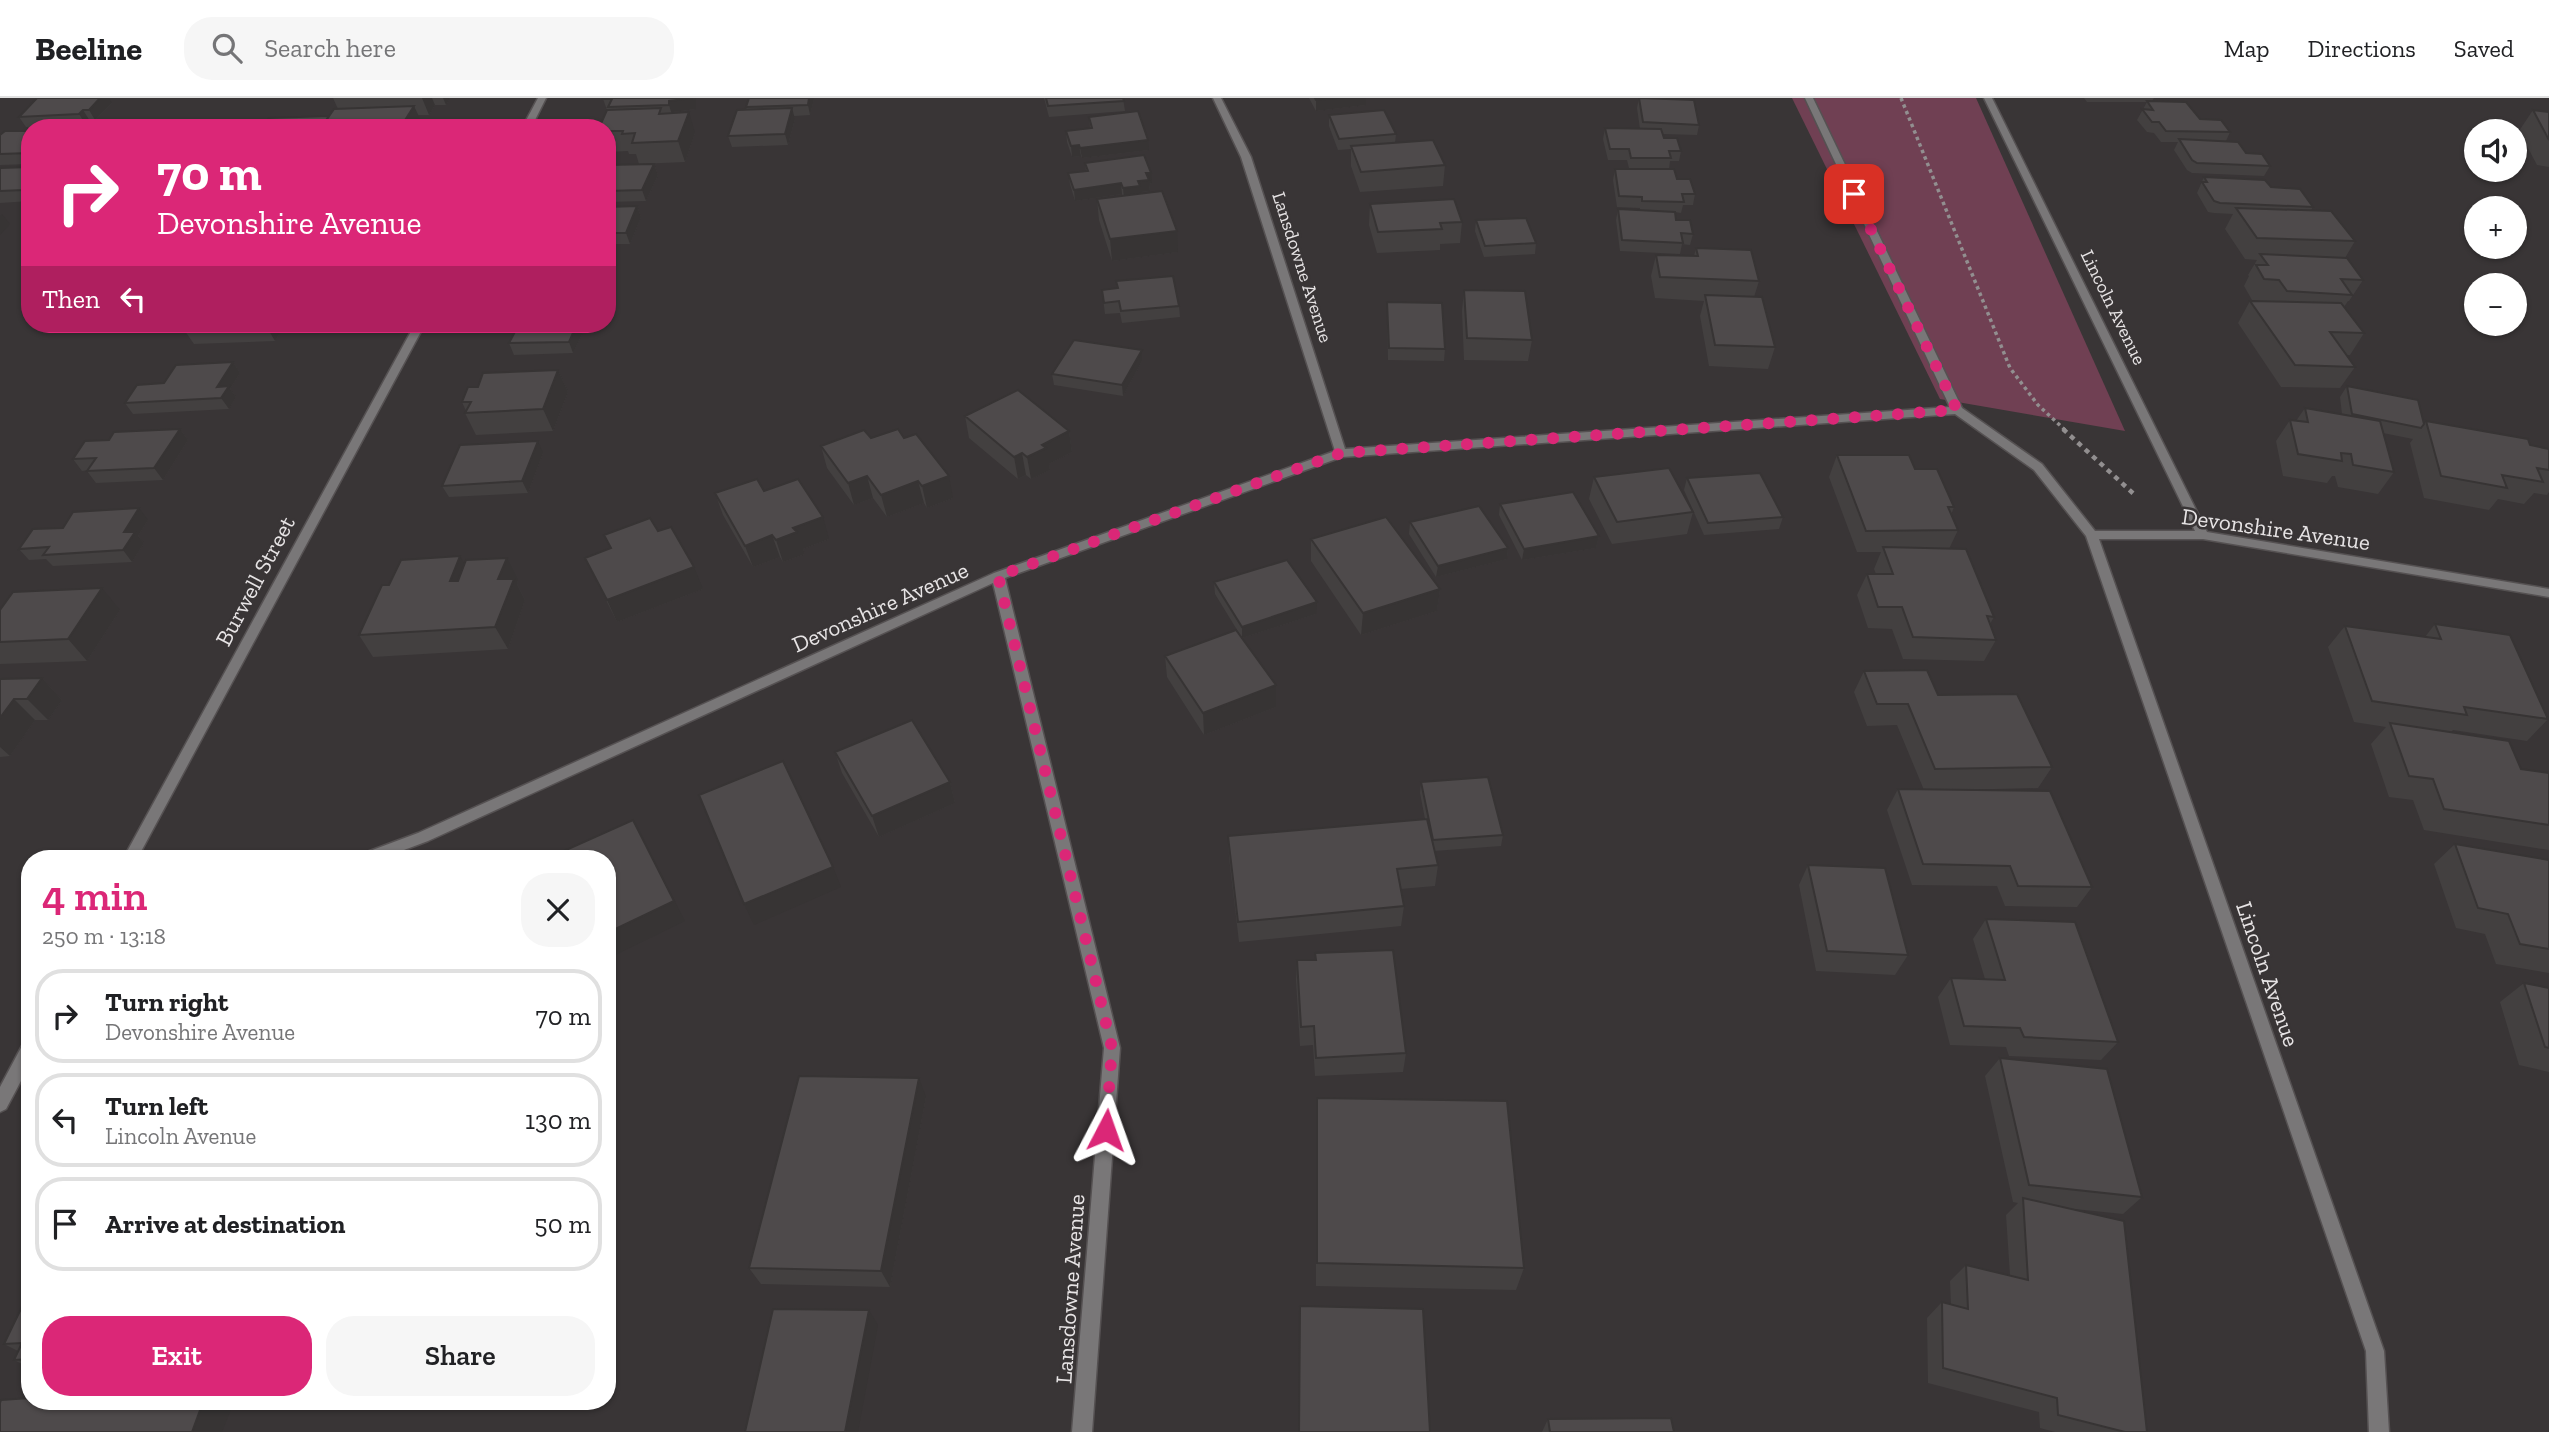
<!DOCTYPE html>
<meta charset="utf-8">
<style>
body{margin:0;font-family:"Zilla Slab",serif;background:#f6f6f6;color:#202124;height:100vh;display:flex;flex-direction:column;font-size:26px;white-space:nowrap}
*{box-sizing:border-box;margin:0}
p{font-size:23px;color:#757577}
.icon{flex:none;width:38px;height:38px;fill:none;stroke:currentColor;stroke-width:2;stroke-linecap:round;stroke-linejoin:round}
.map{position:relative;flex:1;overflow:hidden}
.sheet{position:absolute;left:21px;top:752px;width:595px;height:560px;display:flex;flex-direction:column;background:#fff;border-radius:28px;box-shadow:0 2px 5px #0004}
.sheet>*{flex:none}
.hud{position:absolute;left:21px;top:21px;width:595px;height:214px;border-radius:28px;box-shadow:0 2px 5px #0004;background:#db2777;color:#fff;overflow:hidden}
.tools{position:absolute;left:2464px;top:21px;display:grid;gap:14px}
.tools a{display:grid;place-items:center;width:63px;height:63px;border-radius:50%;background:#fff;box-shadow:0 2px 5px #0004;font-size:35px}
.pin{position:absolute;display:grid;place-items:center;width:60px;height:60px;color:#fff;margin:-30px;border-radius:14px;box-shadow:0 4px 10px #0006}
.me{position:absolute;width:77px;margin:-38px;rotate:4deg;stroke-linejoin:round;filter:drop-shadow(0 0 5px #0008)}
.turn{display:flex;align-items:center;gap:24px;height:147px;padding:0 21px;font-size:32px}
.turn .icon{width:91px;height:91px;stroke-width:2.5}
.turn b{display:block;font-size:49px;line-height:60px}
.then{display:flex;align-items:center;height:66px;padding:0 21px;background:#0003;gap:14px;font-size:26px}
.round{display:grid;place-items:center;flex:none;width:74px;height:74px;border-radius:28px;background:#f6f6f6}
.headline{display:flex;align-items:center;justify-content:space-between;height:119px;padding:0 21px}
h1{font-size:42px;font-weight:600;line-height:52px;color:#db2777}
.cta{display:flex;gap:14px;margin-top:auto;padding:14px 21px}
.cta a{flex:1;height:80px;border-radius:28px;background:#db2777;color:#fff;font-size:28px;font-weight:600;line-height:80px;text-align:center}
.cta a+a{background:#f6f6f6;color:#202124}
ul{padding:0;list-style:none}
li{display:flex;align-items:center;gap:21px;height:94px;margin:0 14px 10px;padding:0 7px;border:4px solid #e0e0e0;border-radius:28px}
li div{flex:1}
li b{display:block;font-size:26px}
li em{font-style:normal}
header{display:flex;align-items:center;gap:42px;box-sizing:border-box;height:98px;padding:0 35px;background:#fff;border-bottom:2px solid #e0e0e0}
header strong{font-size:33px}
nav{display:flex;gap:38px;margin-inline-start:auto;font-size:24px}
.search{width:490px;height:63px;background:#f6f6f6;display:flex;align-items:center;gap:18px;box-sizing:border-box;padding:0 24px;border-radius:28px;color:#757577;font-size:26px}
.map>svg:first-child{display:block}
.green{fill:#704053}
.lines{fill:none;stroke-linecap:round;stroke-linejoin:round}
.minor-casing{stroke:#555152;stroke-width:3}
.path-far1{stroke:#928f90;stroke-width:3.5;stroke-dasharray:3.5 3.5;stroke-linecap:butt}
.path{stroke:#928f90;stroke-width:4.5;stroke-dasharray:5 5;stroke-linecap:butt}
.minor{fill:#797778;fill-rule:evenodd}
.wall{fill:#434040}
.shaded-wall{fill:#373434}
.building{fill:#4e4a4b;stroke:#373434;stroke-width:2}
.route{stroke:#db2777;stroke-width:12;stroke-dasharray:0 21.6}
.labels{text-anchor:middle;stroke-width:5;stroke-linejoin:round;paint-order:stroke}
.far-street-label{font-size:19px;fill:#e7e4e5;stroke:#393536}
.street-label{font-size:23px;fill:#e7e4e5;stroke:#393536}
</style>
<header>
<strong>Beeline</strong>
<div class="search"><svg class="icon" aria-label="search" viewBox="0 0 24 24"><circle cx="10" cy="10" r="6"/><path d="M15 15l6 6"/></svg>Search here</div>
<nav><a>Map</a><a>Directions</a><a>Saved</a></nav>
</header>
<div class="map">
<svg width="2549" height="1334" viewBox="0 0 2549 1334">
<rect width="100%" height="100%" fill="#393536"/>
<path class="green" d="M1792 0H1976L2125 333 1940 301Z"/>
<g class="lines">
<g class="minor-casing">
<path id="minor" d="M538 0H546L531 30H522Z
M1213 0H1221L1251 59 1345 351 1950 309 1805 0H1813L1962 310 2042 366 2095 433H2195L1984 0H1992L2207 434 2549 491V499L2203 441H2099L2384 1253 2389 1334H2369L2366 1253 2086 438 2034 372 1955 316 1342 359 1005 480 1120 950 1092 1334H1072L1104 950 993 485 428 743 380 761H357L359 757 418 735 994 475 1335 353 1241 59Z
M415 226H425L137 761H123Z
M30 942V966L6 1011 0 1014V989L24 944Z"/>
</g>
<path class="path-far1" d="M1901 0 2010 270 2038 307 2065 332"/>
<path class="path" d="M2063 331 2136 398"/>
<use href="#minor" class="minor"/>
</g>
<path class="wall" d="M333 0H450L446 7H435L429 17H418L424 29 423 30H242L265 29 264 27 329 18 338 11Z
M696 0V11L673 14V15L695 35 685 64 639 66 636 56H629L628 53 607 54V12L603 1Z
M1044 0H1123L1125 13 1049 19Z
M1309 0H1366V7L1316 13Z
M1639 0 1699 27 1697 37 1663 36 1664 40 1681 53 1679 63H1670L1669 71 1629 70 1627 62H1608L1603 41 1605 30 1640 31 1637 10Z
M2084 0H2154L2152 3 2230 34 2226 43 2270 68 2264 78 2192 75 2187 72 2174 52 2178 44H2161L2154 35 2147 34 2137 22 2147 4H2087Z
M814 1 810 17 794 18 795 21 788 47 732 49 728 38 747 12 746 9Z
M112 5 95 22 90 23 86 27 26 29 19 19Z
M2533 12 2549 14V69L2537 67 2519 33Z
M1329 17 1396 36 1395 45 1445 67 1443 88 1360 94 1351 68V51L1338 52 1329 28Z
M1089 19 1149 52 1082 60 1081 58 1072 59 1067 44 1066 33 1090 30Z
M30 33V66L0 67V37Z
M1085 65 1152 85 1149 86 1150 93 1141 94V96L1178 154 1112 163 1099 122 1097 101 1123 98 1122 96 1075 103 1070 86 1068 75 1086 73Z
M654 66 658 77 646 103 607 104V67Z
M30 69V103L0 105V70Z
M1615 71 1677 81 1695 96 1693 107H1683L1681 115 1675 114 1676 122 1693 136 1690 147 1682 146 1680 156 1620 153 1616 122 1618 111 1640 112V110L1617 109 1613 82Z
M2204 79 2271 89 2313 109 2311 112 2355 143 2345 160 2363 182 2349 203H2348L2344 209 2364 235 2350 257H2346L2355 269 2340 290 2281 289 2238 225 2250 203 2267 204 2252 202 2244 188 2249 178 2248 177 2257 162 2245 161 2225 131 2233 116 2214 115 2208 114 2197 95Z
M1370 106 1462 124 1460 145 1440 146V152L1377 155 1369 127Z
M637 108 641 119 630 146H607V109Z
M1476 122 1536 145 1535 156 1484 159 1475 133Z
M1696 150 1759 183 1754 199 1775 249 1768 271 1709 268 1700 218 1704 203 1655 200 1651 178 1656 157 1694 158Z
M1116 183 1179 208 1180 219 1122 225 1120 215 1105 216 1102 192 1117 190Z
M1464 192 1532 242 1528 263 1464 262 1462 213Z
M1387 204 1445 251 1444 263 1388 262Z
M180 226H297L285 227 275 243 194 246Z
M587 226 573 255 514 257 509 245Z
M1142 252V263L1123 298 1054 287 1052 276Z
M233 264 240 275 230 291 236 299 229 311 133 316 125 305 164 285Z
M558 272 568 294 553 333 476 337 465 315 466 313 462 304 478 289Z
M2347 288 2424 326 2426 323 2549 351V394L2547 397 2534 395 2524 406 2498 401 2489 412 2424 400 2410 345 2413 341 2383 335 2394 374 2378 396 2338 389 2335 378H2332L2327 385 2283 378 2276 343 2290 322 2296 323 2305 310 2342 316 2340 299Z
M965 318 1069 333 1072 354 1049 366 1050 372 1031 381 1026 377 1018 381 969 340Z
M180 331 188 342 163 382 96 385 87 373 88 372 82 373 73 361 109 342Z
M871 340H904L953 400 927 410 924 405 887 419 873 400 854 407 827 370 821 348Z
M543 355 528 395 449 399 442 388Z
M1837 357 1915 371 1954 409 1951 417 1958 432 1949 451 1994 519 1990 526 1996 542 1984 563 1903 561 1892 531 1868 530 1857 497 1867 476H1876L1874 471 1881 454H1857L1829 379Z
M1594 379 1693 414 1687 436 1612 446 1589 401Z
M1687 380 1783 419 1779 431 1704 437 1684 392Z
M764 393 829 441 803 451 805 456 783 464 780 459 753 469 723 417 715 395Z
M1500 406 1599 438 1596 450 1522 462 1499 417Z
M148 422 138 438 144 445 132 464 53 468 46 461 29 462 19 451 63 430Z
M1410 424 1508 450 1507 461 1436 479 1409 436Z
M658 433 703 491 617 524 585 460 610 450 604 437Z
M1311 441 1440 491 1437 513 1361 537 1311 463Z
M465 466 518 482 517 486 525 502 508 551 373 559 359 537 389 487Z
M1214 484 1316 516 1242 540 1215 496Z
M0 512H120L87 563 0 566Z
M2435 526 2548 621 2527 643 2453 632 2451 634 2521 671 2549 675V752L2424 732 2413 702 2389 699 2371 646 2386 629 2354 624 2328 549 2345 528 2425 539Z
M1165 558 1276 587V609L1204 637 1167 579Z
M1864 573 1938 597 2052 669 2038 690 1956 692 2092 789 2077 809 2005 808 1997 788 1912 787 1887 712 1898 691 1924 692 1897 627 1867 628 1854 594Z
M42 580 62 602 48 622H35L10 658 0 659V581Z
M835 654 950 684 955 705 879 739 842 675Z
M1421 684 1503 737 1501 748 1434 753 1438 767 1435 788 1400 791 1404 808 1401 828 1239 844 1229 759 1228 738 1425 721 1420 695Z
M2455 746 2549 762V875L2496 866 2485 836 2456 830 2434 766Z
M1808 767 1908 857 1895 877 1816 873 1799 787Z
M1986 821 2118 944 2101 962 2009 958 2006 949 1950 947 1938 899 1951 880 1985 881 1973 841Z
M1315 855 1406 955 1403 974 1315 978 1313 947 1300 948 1296 882 1297 862H1315Z
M2524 885 2549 890V974L2519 967 2500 904Z
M2000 960 2142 1099 2123 1116 2065 1110 2147 1334H2055L2040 1330 2039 1314 1928 1285 1927 1220 1942 1204 1951 1207 1950 1183 1966 1167 2010 1177 2006 1117 2018 1105 2013 1104 1985 978Z
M926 999 890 1189 761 1186 749 1170Z
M1317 1000 1524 1170 1516 1192 1316 1188V1025Z
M30 1192V1270L14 1262 18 1253 4 1246Z
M1548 1321 1674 1334H1542Z"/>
<path class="shaded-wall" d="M100 0H109L112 5 95 22 89 12Z
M422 0H432L435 7 429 17Z
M443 0H450L446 7Z
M696 0V11L673 14 672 17 669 7V3Z
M809 0H814V1L810 17 808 7Z
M1337 0H1366V7L1316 13V2Z
M414 8 424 29 423 30H400Z
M792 10 795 21 788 47 785 36Z
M83 12 90 23 86 27 79 16Z
M689 14 695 35 685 64 678 43Z
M1148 42 1149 52 1082 60 1080 50Z
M1079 47 1081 58 1072 59 1071 48Z
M654 66 658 77 646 103 642 92Z
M1146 75H1151L1152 85 1149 86 1150 93 1141 94V99L1124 101 1123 90 1138 83Z
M1121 85 1122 96 1075 103 1074 92Z
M30 86V100L24 92Z
M637 108 641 119 630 146 626 135Z
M2 116 10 126 0 137V118Z
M1177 133 1178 154 1112 163 1110 141Z
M265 226H284L285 227 275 243Z
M577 226H587L573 255 569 244Z
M1142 252V263L1123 298 1122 287Z
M233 264 240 275 230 291 236 299 229 311 221 300 217 289Z
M558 272 568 294 553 333 543 311Z
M180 331 188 342 163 382 154 370Z
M1069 333 1072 354 1049 366 1050 372 1031 381 1027 359 1042 347Z
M538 343 543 355 528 395 522 383Z
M1022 355 1026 377 1018 381 1014 359Z
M867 378 873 400 854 407 848 385Z
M949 378 953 400 927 410 922 388Z
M918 383 924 405 887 419 881 397Z
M139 410 148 422 138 438 144 445 132 464 123 452 124 434Z
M823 419 829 441 803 451 805 456 783 464 776 442 793 430Z
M772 437 780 459 753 469 745 448Z
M1599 438 1596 450 1522 462 1524 451Z
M1508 450 1507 461 1436 479 1438 468Z
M460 458 473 480 462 505 450 483Z
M507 460 518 482 517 486 525 502 508 551 495 529 498 481Z
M694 469 703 491 617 524 607 502Z
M102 490 120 512 87 563 68 541Z
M1440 491 1437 513 1361 537 1363 515Z
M1317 504 1316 516 1242 540V529Z
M42 580 62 602 48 622 27 601Z
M1276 587V609L1204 637 1203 615Z
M14 601 35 622 10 658 0 649V620Z
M950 684 955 705 879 739 872 718Z
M633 722 685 823 607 861V835Z
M833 769 841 789 754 827 744 806Z
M919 980 926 999 890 1189 881 1173Z
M869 1212 878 1227 858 1334H845Z
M203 1304H234L222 1334H192Z"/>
<path class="building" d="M37 0H100L89 12H83L79 16 19 19Z
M604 0H693L669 3V7L608 9 612 1H603Z
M749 0H809L808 7 746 9Z
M1046 0H1123L1124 3 1048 8Z
M1315 0H1337L1316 2Z
M1639 0 1694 2 1699 27 1643 24Z
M2147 3 2186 4 2200 21 2221 22 2230 34 2166 33 2159 24H2152L2142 11 2153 12Z
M414 8 400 30H321L334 11Z
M661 10 659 16 689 14 678 43 632 45 635 35 622 36 623 33H607V30H599L607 12Z
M792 10 785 36 728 38 737 12Z
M1384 12 1396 36 1339 41 1329 17Z
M2533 12 2549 14V42Z
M1138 13 1148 42 1080 50 1079 47 1071 48 1066 33 1092 30 1089 19Z
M329 18 324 25 264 27 269 20Z
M1605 30 1661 31 1664 40H1677L1681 53H1669L1671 60H1631L1629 51H1610Z
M5 33H30V55L0 56V37Z
M2179 41 2238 44 2246 55 2262 56 2270 68 2197 65 2192 62Z
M1433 42 1445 67 1361 74 1351 48Z
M1144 57 1151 75H1146L1149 82 1138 83 1140 88 1123 90 1121 85 1074 92 1068 75 1088 73 1085 65Z
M654 66 642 92 607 93V67Z
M30 69V86L24 92 0 93V70Z
M1615 71H1674L1677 81H1690L1695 96H1682L1684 104 1642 103V99L1619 98Z
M2204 79 2265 82 2271 89 2300 91 2313 109 2220 105 2214 103 2202 84H2207Z
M1162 93 1177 133 1110 141 1097 101Z
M1454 101 1462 124 1440 125 1442 131 1378 134 1370 106Z
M637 108 626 135H607V109Z
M2236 110 2331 113 2355 143 2257 140Z
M1618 111 1675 114 1676 122H1690L1693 136 1681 135 1683 145 1622 142Z
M1526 120 1536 145 1485 148 1476 122Z
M1696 150 1751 152 1759 183 1660 179 1656 157 1698 158Z
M2260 156 2347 160 2363 182 2341 181 2352 197 2287 193 2279 182 2264 181 2256 167H2268Z
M1173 178 1179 208 1121 213 1119 203 1104 205 1102 192 1118 190 1116 183Z
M1464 192 1525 193 1532 242 1467 240Z
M1705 197 1762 199 1775 249 1715 247Z
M2250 203 2341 205 2364 235 2330 234 2355 269 2295 267Z
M1387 204 1442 205 1445 251 1389 250Z
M519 226H577L569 244 509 245Z
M1074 242 1142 252 1122 287 1052 276Z
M233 264 217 289 229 288 221 300 125 305 137 287 164 285 176 267Z
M558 272 543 311 465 315 471 304H462L468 289H478L483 275Z
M2347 288 2418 302 2424 326 2421 330 2352 316Z
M1018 292 1069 333 1042 347 1046 350 1027 359 1022 355 1014 359 965 318Z
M2305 310 2380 323 2394 374 2353 367 2351 356 2341 355 2342 363 2298 356 2290 322 2308 324Z
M2426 323 2528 341 2530 347 2549 351V372L2537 370 2543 384 2502 377 2507 390 2441 378Z
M180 331 154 370 87 373 96 360 73 361 85 343 109 342 114 334Z
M898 331 904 340 916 336 949 378 922 388 918 383 881 397 867 378 848 385 821 348 864 332 871 340Z
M538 343 522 383 442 388 460 347Z
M1837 357H1909L1915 371H1937L1954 409H1948L1958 432 1866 433Z
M1669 370 1693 414 1617 424 1594 379Z
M1760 375 1783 419 1708 425 1687 380Z
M757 381 764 393 798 381 823 419 793 430 797 434 776 442 772 437 745 448 715 395Z
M1573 394 1599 438 1524 451 1500 406Z
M1479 408 1508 450 1438 468 1410 424Z
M139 410 124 434H135L123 452 43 457 49 449 19 451 33 431 63 430 73 414Z
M1386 419 1440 491 1363 515 1311 441Z
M650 420 658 433 671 429 694 469 607 502 585 460 611 450 604 437Z
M1883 449 1966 451 1994 519 1987 518 1996 542 1913 539 1902 509H1878L1867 476H1893Z
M460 458 450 483H458L466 462 507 460 498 481H514L495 529 359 537 382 487H389L401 462Z
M1287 462 1317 504 1242 529 1214 484Z
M102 490 68 541 0 544V512L13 494Z
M2435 526 2510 537 2548 621 2464 609 2467 617 2372 603 2345 528 2441 541Z
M1236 532 1276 587 1203 615 1165 558Z
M1927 572 1938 597 2017 596 2052 669 1935 671 1908 606H1877L1864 573Z
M42 580 27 601H14L0 620V581Z
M912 622 950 684 872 718 835 654Z
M2390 625 2509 643 2521 671 2549 675V727L2444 711 2433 681 2409 678Z
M783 663 833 769 744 806 699 697Z
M1488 679 1503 737 1433 742 1421 684Z
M1898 691 2050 693 2092 789 2018 788 2010 768 1923 766Z
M1427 721 1438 767 1397 771 1404 808 1238 824 1228 738Z
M633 722 674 803 607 835V761H549L548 760Z
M2455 746 2549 762V851L2520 846 2508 816 2478 810Z
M1808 767 1885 770 1908 857 1827 853Z
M1986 821 2075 824 2118 944 2024 939 2020 930 1964 928 1951 880 2005 882Z
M1393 852 1406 955 1316 960 1314 928 1301 929 1297 862H1316L1315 855Z
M2524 885 2549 890V950L2545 949Z
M2000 960 2107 971 2142 1099 2029 1087Z
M799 978 919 980 881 1173 749 1170Z
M1317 1000 1507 1003 1524 1170 1317 1165Z
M2023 1100 2124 1123 2147 1334H2125L2058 1317 2057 1300 1943 1270 1942 1204 1968 1211 1966 1167 2028 1182Z
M30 1192V1261L14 1262 22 1245 4 1246Z
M1300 1208 1423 1211 1430 1334H1299Z
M773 1211 869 1212 845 1334H745Z
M30 1300V1304H203L192 1334H0V1305L1 1302Z
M1671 1320 1674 1334H1550L1548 1321Z"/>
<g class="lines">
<path class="route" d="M1106 1032 1112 950 998 478 1341 355 1957 312 1854 96"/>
</g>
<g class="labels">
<g class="far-street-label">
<text transform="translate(1303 169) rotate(72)" y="7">Lansdowne Avenue</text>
<text transform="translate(2114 209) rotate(64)" y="7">Lincoln Avenue</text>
</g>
<g class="street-label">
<text transform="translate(2276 431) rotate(8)" y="8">Devonshire Avenue</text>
<text transform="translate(255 483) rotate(-62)" y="8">Burwell Street</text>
<text transform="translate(880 509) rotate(-24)" y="8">Devonshire Avenue</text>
<text transform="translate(2268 876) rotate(71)" y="8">Lincoln Avenue</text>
<text transform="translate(1070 1191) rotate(-86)" y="8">Lansdowne Avenue</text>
</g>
</g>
</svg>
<div class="tools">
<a><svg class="icon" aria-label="sound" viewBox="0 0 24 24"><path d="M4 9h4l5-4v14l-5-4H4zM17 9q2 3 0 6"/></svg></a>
<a>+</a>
<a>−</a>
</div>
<div class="pin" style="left:1854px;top:96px;background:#d93025"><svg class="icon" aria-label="arrive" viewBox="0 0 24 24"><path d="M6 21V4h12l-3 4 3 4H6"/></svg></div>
<svg class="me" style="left:1106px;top:1032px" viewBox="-20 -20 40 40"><path d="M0-17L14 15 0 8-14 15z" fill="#db2777" stroke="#fff" stroke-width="4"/></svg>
<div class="hud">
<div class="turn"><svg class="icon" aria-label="right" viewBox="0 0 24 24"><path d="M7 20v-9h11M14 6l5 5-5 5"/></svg><div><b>70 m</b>Devonshire Avenue</div></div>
<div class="then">Then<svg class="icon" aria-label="left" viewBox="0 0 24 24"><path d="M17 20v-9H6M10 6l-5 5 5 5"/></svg></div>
</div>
<section class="sheet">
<div class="headline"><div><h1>4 min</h1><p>250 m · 13:18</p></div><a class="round"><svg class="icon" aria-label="close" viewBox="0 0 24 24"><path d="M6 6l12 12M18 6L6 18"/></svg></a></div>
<ul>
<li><svg class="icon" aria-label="right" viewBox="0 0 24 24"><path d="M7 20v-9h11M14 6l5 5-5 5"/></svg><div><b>Turn right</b><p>Devonshire Avenue</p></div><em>70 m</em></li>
<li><svg class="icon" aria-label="left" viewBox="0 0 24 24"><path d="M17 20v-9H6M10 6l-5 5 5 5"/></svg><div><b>Turn left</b><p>Lincoln Avenue</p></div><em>130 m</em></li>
<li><svg class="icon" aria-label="arrive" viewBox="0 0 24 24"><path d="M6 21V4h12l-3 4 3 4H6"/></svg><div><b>Arrive at destination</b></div><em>50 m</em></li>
</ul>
<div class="cta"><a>Exit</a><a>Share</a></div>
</section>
</div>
